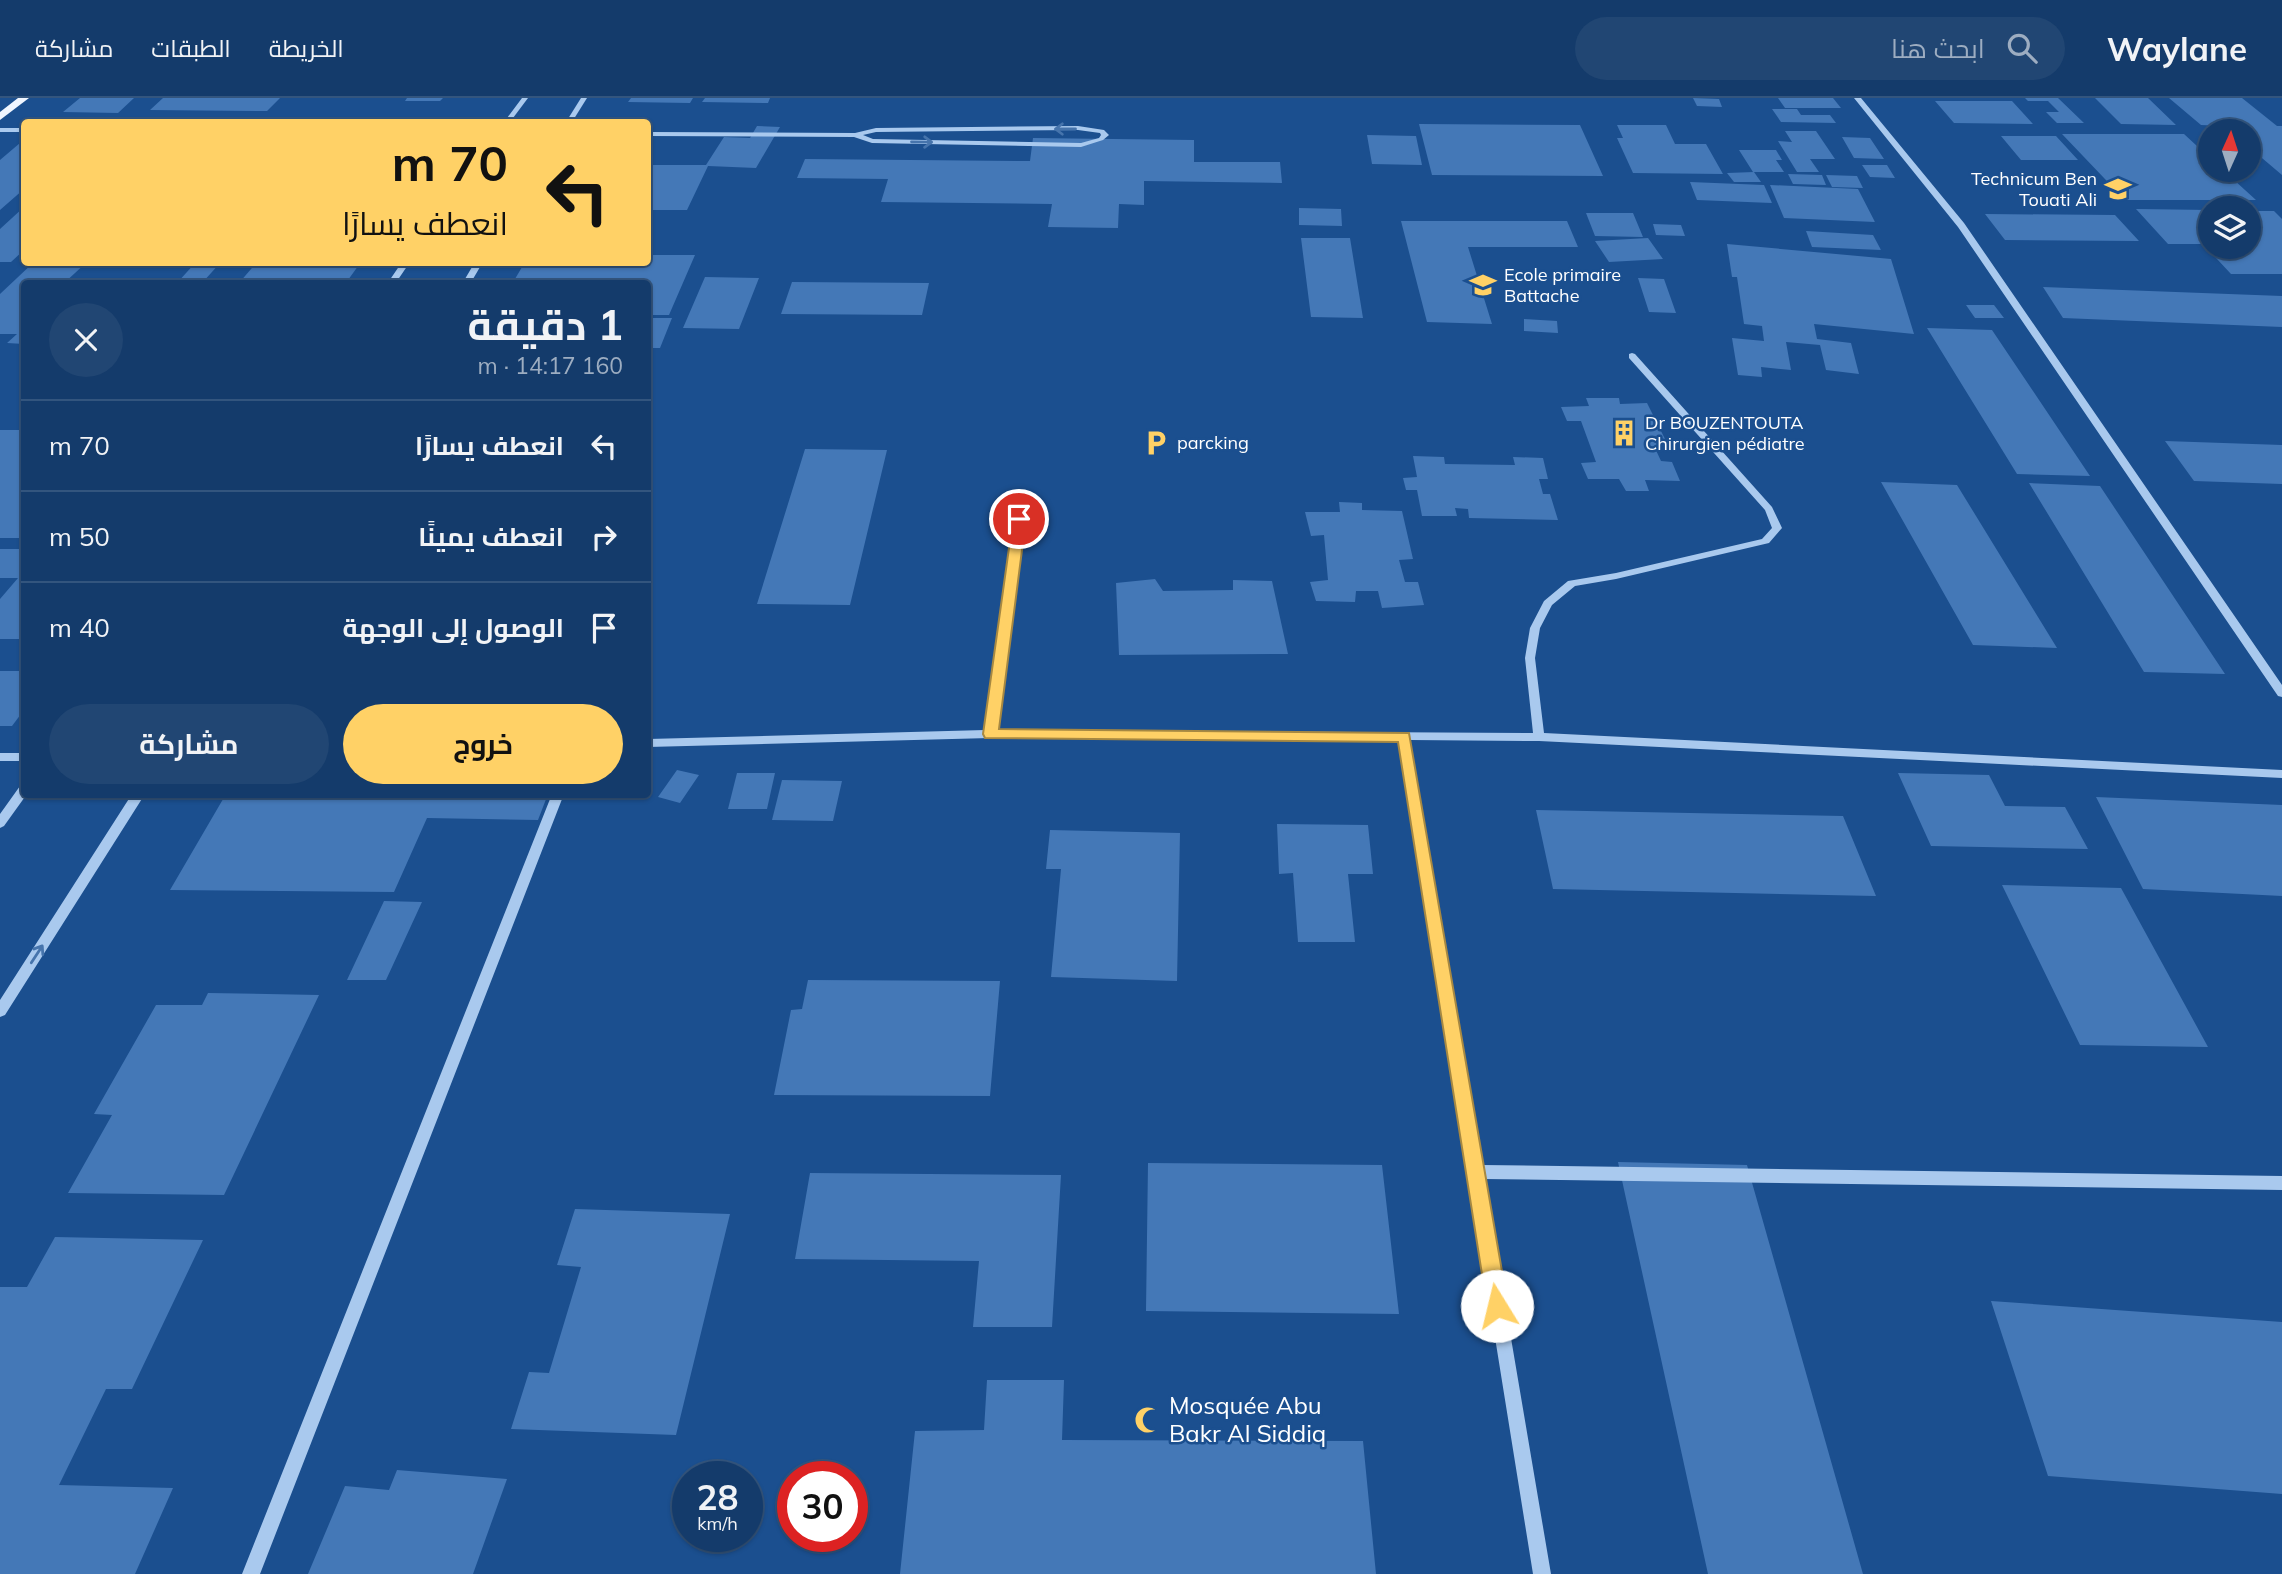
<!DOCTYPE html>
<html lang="ar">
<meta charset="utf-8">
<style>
body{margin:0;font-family:Mulish,Cairo,sans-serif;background:#214673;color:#f1f3f6;direction:rtl;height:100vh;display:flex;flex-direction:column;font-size:26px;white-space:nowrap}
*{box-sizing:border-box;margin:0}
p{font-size:23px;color:#9dadc1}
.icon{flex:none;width:38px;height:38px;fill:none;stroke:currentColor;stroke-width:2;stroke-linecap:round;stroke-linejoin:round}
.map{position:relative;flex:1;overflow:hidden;direction:ltr}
.drawer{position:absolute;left:21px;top:182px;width:630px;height:518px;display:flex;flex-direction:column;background:#143b6b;border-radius:7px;box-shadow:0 2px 5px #0004,0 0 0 2px #33557e;direction:rtl}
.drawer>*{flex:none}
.guide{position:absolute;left:21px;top:21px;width:630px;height:147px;border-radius:7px;box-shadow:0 2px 5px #0004,0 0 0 2px #33557e;direction:rtl;background:#ffd166;color:#111;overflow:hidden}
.needle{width:46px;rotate:3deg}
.tools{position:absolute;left:2198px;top:21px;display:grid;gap:14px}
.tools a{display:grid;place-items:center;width:63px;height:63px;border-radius:50%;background:#143b6b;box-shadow:0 2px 5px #0004,0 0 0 2px #33557e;font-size:35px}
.speed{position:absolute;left:672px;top:1363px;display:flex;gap:14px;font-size:35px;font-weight:700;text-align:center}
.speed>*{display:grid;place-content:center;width:91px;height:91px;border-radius:50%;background:#143b6b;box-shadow:0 2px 5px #0004,0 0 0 2px #33557e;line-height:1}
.speed small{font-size:18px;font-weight:400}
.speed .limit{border:10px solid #d22;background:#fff;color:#111}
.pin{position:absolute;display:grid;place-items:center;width:60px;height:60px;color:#fff;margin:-30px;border:4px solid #fff;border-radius:50%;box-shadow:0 2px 7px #0007}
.me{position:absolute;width:77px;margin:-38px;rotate:351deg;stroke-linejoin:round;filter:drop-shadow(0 0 5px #0008)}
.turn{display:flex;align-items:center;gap:24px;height:147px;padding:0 28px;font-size:32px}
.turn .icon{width:91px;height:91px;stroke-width:2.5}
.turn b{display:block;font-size:49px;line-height:60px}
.round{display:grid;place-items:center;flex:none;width:74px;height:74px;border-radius:37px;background:#214673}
.headline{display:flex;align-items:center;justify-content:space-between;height:119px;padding:0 28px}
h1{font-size:42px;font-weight:700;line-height:52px}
.button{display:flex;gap:14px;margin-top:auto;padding:14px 28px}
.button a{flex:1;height:80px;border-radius:42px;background:#ffd166;color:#111;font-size:28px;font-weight:700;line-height:80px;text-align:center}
.button a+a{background:#214673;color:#f1f3f6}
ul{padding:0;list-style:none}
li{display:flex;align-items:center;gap:21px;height:91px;padding:0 28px;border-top:2px solid #33557e}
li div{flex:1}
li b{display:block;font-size:26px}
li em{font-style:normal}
header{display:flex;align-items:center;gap:42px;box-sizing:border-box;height:98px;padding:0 35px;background:#143b6b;border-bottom:2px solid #33557e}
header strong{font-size:33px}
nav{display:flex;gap:38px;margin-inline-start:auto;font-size:24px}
.search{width:490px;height:63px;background:#214673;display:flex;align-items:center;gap:18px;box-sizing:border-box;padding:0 24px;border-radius:38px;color:#9dadc1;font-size:26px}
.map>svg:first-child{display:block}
.building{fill:#4478b7}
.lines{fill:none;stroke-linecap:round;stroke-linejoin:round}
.minor{fill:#a9c9ee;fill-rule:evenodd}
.major{fill:#f0f6ff;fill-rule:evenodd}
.oneway{stroke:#4674ac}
.route{fill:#ffd166;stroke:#a68842;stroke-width:2}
.labels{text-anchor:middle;stroke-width:5;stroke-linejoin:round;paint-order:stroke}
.far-poi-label{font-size:18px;fill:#fff;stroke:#1b4f8f;text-anchor:start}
.near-poi-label{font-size:24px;fill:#fff;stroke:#1b4f8f;text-anchor:start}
</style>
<header>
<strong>Waylane</strong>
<div class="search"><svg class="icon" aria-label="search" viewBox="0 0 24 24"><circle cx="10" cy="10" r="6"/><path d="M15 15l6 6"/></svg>ابحث هنا</div>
<nav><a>الخريطة</a><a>الطبقات</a><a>مشاركة</a></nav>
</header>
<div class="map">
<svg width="2282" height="1476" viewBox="0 0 2282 1476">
<rect width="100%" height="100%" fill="#1b4f8f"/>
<path class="building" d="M80 0H134L118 15 63 14Z
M163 0H280L267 13 150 12Z
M407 0H443L440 3H405Z
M631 0H693L690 5 628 4Z
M705 0H770L768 5 702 4Z
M1693 0 1719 1 1722 9 1697 8Z
M1778 0H1833L1841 10H1785Z
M2025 0H2058L2084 25H2057L2046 14H2059L2048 3H2028Z
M2095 0H2148L2176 27 2121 26Z
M2169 0H2242L2277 28H2282V77L2249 49V33H2231L2224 28 2201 27Z
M1935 3H2012L2033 26 1954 25Z
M1772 11H1797L1801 17H1830L1836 25 1781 24Z
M1419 26 1580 27 1603 78 1432 77Z
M1617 27H1666L1675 46H1706L1723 76 1633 75 1617 40H1623Z
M757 28 780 29 756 70 708 68 687 112H648V67H706L724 39 750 40Z
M1785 33H1816L1835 61H1810L1819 74H1797L1778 43 1792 44Z
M2062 36H2184L2210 60V72H2223L2256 102H2125Z
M1367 37 1416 38 1422 67 1372 66Z
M2001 38H2056L2078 62H2021Z
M1842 39 1870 40 1884 61 1854 60Z
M1033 40 1194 42V64H1280L1282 85 1144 83V107L1119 106 1118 130 1048 129 1052 106 881 104 888 81 797 80 805 61 1030 63Z
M20 45H24V91L0 112V62Z
M1739 52H1776L1782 62H1776L1784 74H1753Z
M1862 67H1887L1895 80 1870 79Z
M1754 74 1761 84H1734L1727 75Z
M1788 76 1822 77 1826 87 1793 86Z
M1826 77 1857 78 1863 90 1832 89Z
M1690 84 1764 87 1772 105 1697 102Z
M1770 87 1858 91 1875 124 1784 120Z
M24 109V152L11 164H0V131Z
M1299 110 1341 111 1342 128 1299 127Z
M2136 111 2210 112V149H2249V113H2274L2282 121V176H2231L2203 146H2168Z
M1586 115H1633L1643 139 1595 138Z
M1985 116 2115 117 2139 143 2005 142Z
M1401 123H1567L1578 149H1468L1492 226 1427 224Z
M1653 126 1681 127 1685 138 1656 137Z
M1806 133 1873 137 1881 152 1812 149Z
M1301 140H1350L1363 220 1311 219Z
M1648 140 1663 161 1609 164 1595 143Z
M1727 146 1891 161 1914 236 1814 226 1817 241 1851 245 1859 276 1826 272 1820 247 1786 244 1791 272 1761 269 1762 279 1738 277 1732 240 1764 243 1762 228 1744 226 1737 179H1732Z
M648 157H695L669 217H648V186H512L525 164H648Z
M34 164H87L63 186H24V246L7 245 17 236H0V196Z
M196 164H221L202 185H177Z
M257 164H361L348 182 239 185Z
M705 179 759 180 739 231 683 230Z
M1638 180 1664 181 1676 215 1649 214Z
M792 184 929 185 922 217 781 216Z
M2043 189 2282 198V229L2063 220Z
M1966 207H1994L2004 220H1975Z
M648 220H672L660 250H648Z
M1524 221 1557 223 1558 235 1524 233Z
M1927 230 1992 232 2090 378 2017 376Z
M1586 300H1619L1620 306 1647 305 1668 347 1654 348 1661 363 1672 364 1680 383 1645 382 1649 393H1626L1619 381H1588L1581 365 1596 364 1581 323H1567L1561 309 1589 308Z
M0 332H24V440H0Z
M2165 343 2282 347V386L2194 383Z
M805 351 887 352 850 507 757 506Z
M1413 358 1444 359 1445 366 1515 367 1513 359 1543 360 1548 381H1539L1543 396H1550L1558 422 1469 420 1468 411 1455 410 1457 418H1422L1417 392H1406L1403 380 1417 379Z
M1881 384 1957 387 2057 550 1973 547Z
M2029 385 2100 388 2225 576 2144 574Z
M1339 404 1362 405V412L1402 413 1413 461 1399 462 1405 484H1418L1424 507 1382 510 1378 493H1356L1355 504 1316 503 1310 484 1328 482 1324 437 1311 438 1305 414H1340Z
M0 451H24V541H0V501L18 480H0Z
M1155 481 1163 493 1233 492V482L1272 483 1288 556 1119 557 1116 485Z
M0 573H24V612L12 628H0Z
M677 672 699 677 680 705 658 699Z
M737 675H775L767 711H728Z
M1898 675 1989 677 2005 708 2065 709 2088 751 1931 748Z
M782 682 842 683 833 723 772 722Z
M226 696H548L538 722 427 720 394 794 170 792Z
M2096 699 2282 707V798L2143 791Z
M1536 712 1843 718 1876 798 1553 791Z
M1277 726 1368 727 1373 776H1348L1355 844H1298L1293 775 1279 776Z
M1050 732 1180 735 1177 883 1051 879 1061 771H1046Z
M2002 787 2121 790 2208 949 2080 947Z
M384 803 422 804 386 882H347Z
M808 882 1000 883 990 998 774 997 791 912 802 911Z
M208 895 319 897 224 1097 68 1095 112 1017 94 1016 156 907H202Z
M1618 1064 1747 1067 1863 1476H1708Z
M1148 1065 1382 1067 1399 1216 1146 1213Z
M810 1075 1061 1077 1052 1229H973L979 1163 795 1161Z
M575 1111 730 1116 676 1337 511 1331 529 1274 549 1275 581 1169 557 1167Z
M55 1139 203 1142 132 1291H106L59 1387 173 1390 135 1476H0V1189H27Z
M1991 1203 2282 1224V1396L2048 1378Z
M987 1282H1064L1062 1342 1363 1343 1376 1476H900L915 1333 984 1332Z
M397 1372 507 1381 473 1476H308L345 1388 389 1392Z"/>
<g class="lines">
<path class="minor" d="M522 0H528L510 24H504Z
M581 0H587L572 24H566Z
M1854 0H1861L1964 125 2282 587V599L2278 598 1958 129Z
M1078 28 1104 32 1109 37 1103 42 1081 49 872 45 854 39 648 38V34L855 35 876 30ZM1078 32 1100 35 1101 37 1099 40 1081 45 873 41 863 37 876 34Z
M0 30H24V34H0Z
M402 164H410L395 186H387Z
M475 164H483L470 186H462Z
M1632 255 1635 256 1772 409 1782 430 1769 445 1616 481 1575 488 1552 507 1540 530 1535 560 1544 635 2282 672V680L1539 643 1410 642 1482 1067 2282 1078V1092L1484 1081 1551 1476H1533L1399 642 990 640 648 649V641L985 632 1014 421 1019 418 1024 421 996 632 1533 635 1525 560 1530 530 1544 503 1568 483 1616 475 1762 441 1772 430 1765 412 1629 260V256Z
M0 655H24V663H0Z
M24 687V696H27L4 728 0 730V716L20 688Z
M132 696H145L5 917 0 919V902Z
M552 696H564L260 1476H242Z"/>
<path class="major" d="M18 0H29L0 22V14Z"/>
</g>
<defs><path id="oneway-shaft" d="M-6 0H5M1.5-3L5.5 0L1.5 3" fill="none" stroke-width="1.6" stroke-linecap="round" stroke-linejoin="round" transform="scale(1.75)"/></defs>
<g class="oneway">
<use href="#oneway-shaft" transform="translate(1065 31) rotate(180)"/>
<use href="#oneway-shaft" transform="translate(922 44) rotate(1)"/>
<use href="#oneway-shaft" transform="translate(37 856) rotate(-57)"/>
</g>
<path class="route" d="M1019 417 1026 421 999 631 1409 635 1508 1208 1505 1215 1497 1218 1490 1215 1487 1208 1398 644 985 640 983 636 1013 421Z"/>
<defs>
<g id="school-bare" transform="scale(2.1)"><path d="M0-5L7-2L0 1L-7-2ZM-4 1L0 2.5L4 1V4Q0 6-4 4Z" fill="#ffd166" stroke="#1b4f8f" stroke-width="2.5" paint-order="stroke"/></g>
<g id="building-bare" transform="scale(2.1)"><path d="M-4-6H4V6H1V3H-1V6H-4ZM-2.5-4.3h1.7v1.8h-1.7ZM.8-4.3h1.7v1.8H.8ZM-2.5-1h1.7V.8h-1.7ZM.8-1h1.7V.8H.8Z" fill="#ffd166" stroke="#1b4f8f" stroke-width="2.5" paint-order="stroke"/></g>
<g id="parking-bare" transform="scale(2.1)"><path d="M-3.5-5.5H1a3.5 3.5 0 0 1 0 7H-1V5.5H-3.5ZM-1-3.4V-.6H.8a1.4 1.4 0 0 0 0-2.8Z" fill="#ffd166" stroke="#1b4f8f" stroke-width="2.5" paint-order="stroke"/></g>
<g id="mosque-bare" transform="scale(2.1)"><path d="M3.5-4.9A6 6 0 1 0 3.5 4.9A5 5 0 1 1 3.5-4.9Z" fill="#ffd166" stroke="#1b4f8f" stroke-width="2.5" paint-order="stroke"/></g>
</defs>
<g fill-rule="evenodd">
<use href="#school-bare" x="2118" y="91"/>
<use href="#school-bare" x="1483" y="187"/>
<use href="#building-bare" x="1624" y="335"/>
<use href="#parking-bare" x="1156" y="345"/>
<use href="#mosque-bare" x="1148" y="1322"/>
</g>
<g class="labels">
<g class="far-poi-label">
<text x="2097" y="87" text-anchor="end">Technicum Ben<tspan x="2097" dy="21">Touati Ali</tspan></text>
<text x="1504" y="183">Ecole primaire<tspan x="1504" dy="21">Battache</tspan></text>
<text x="1645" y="331">Dr BOUZENTOUTA<tspan x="1645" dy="21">Chirurgien pédiatre</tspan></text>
<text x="1177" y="351">parcking</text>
</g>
<g class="near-poi-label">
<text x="1169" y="1316">Mosquée Abu<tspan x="1169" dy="28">Bakr Al Siddiq</tspan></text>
</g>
</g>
</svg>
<div class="tools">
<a><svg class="needle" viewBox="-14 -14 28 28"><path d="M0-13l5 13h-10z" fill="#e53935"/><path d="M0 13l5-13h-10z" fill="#9dadc1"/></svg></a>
<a><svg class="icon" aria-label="layers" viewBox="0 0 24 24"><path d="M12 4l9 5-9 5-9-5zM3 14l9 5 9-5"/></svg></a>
</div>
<div class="speed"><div>28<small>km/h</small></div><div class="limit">30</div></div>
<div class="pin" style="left:1019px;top:421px;background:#d93025"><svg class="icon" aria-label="arrive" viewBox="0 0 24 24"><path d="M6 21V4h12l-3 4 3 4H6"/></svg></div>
<svg class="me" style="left:1497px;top:1208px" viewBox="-20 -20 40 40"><circle r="19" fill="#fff"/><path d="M0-13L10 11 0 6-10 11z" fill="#ffd166"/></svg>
<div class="guide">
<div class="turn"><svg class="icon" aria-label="left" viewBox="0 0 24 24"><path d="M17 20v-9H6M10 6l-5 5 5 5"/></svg><div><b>70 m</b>انعطف يسارًا</div></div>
</div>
<section class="drawer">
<div class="headline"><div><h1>1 دقيقة</h1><p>160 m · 14:17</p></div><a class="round"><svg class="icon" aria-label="close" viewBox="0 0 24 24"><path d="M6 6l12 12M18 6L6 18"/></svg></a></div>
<ul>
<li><svg class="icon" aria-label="left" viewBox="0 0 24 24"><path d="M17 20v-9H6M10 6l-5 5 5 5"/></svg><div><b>انعطف يسارًا</b></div><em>70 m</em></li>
<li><svg class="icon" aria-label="right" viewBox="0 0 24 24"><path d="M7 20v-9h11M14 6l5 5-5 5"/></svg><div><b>انعطف يمينًا</b></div><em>50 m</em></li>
<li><svg class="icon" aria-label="arrive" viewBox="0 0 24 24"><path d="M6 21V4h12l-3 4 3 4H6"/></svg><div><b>الوصول إلى الوجهة</b></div><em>40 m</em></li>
</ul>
<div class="button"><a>خروج</a><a>مشاركة</a></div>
</section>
</div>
